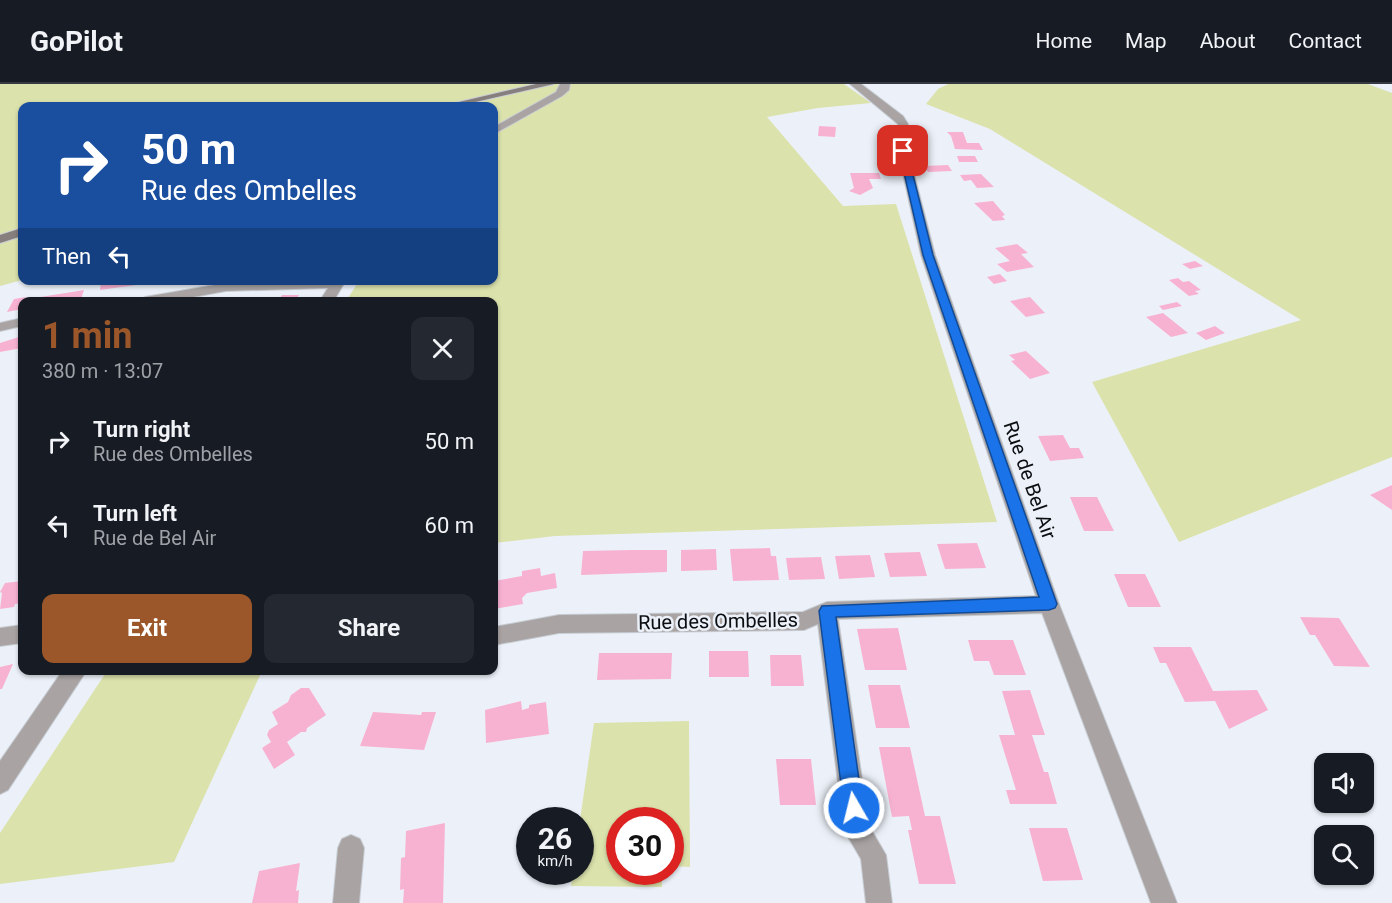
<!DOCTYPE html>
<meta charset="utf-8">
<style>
body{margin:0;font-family:Roboto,sans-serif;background:#242831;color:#f1f3f6;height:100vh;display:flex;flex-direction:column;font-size:22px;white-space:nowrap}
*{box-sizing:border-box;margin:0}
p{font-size:20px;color:#9ea1a6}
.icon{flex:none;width:33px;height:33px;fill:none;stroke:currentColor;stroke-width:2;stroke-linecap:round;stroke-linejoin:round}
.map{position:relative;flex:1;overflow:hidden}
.side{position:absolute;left:18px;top:213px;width:480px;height:378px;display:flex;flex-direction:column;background:#171b24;border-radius:12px;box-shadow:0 2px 4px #0004}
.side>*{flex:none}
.banner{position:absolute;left:18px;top:18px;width:480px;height:183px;border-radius:12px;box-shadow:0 2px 4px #0004;background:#1a4fa0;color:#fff;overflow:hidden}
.controls{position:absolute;left:1314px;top:669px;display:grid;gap:12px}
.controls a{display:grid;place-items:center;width:60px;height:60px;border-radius:12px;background:#171b24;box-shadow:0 2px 4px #0004;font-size:30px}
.speed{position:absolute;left:516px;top:723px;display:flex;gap:12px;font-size:30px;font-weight:700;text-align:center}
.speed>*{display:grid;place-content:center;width:78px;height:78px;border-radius:50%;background:#171b24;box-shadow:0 2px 4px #0004;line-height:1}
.speed small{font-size:15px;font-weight:400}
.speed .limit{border:9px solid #d22;background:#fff;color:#111}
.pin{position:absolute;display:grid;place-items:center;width:51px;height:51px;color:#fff;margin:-26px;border-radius:12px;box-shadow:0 3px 9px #0006}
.me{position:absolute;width:66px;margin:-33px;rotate:352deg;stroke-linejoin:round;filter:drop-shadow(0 0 4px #0008)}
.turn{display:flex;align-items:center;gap:21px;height:126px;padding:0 24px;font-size:27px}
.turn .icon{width:78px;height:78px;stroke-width:2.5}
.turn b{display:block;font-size:42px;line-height:51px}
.then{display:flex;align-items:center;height:57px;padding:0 24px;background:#0003;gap:12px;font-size:22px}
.round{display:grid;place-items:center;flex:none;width:63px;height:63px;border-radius:12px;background:#242831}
.summary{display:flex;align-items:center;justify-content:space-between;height:102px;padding:0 24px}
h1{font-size:36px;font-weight:700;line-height:45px;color:#9b5729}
.cta{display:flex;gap:12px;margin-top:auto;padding:12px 24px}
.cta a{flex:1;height:69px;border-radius:12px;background:#9b5729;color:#fff;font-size:24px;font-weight:700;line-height:69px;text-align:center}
.cta a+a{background:#242831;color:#f1f3f6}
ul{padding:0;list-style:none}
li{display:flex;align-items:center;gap:18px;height:84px;padding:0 24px}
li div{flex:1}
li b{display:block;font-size:22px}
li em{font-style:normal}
header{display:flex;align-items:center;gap:36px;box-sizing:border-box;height:84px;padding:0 30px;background:#171b24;border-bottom:2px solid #363941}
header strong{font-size:28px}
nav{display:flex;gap:33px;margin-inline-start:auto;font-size:21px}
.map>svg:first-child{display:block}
.green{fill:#dbe2ac}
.building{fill:#f8b2d1}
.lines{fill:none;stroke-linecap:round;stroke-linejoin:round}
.street-casing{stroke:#c8cdd4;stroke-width:2}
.secondary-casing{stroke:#c8cdd4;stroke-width:2}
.street{fill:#a9a4a3;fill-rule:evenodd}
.secondary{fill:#867f7d;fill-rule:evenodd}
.route{fill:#1a73e8;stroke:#114b97;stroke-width:1.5}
.labels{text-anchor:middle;stroke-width:5;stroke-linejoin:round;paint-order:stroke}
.street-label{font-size:20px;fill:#0b0d10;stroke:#ecf1f9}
</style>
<header>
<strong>GoPilot</strong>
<nav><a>Home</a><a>Map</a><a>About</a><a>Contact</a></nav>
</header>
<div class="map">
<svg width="1392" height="819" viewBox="0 0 1392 819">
<rect width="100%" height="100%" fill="#ecf1f9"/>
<path class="green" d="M0 0H844L871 19 818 24 767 33 843 122 896 120 997 438 555 452 494 459V218L346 217 359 197 494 196V22H22V196L0 202Z
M948 0H1368L1392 9V373L1179 458 1092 298 1301 236 990 45 926 20 938 5Z
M107 587H262L174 778 0 800V749Z
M689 637 690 783 671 782 670 736H620V788H662V803L571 802 573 788H580V736L594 639Z"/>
<path class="building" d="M819 42 836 43 835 53 818 52Z
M947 48H963L967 59H979L983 66 955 65 951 52Z
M957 72H975L978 78H959Z
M948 81 952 87 928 88 924 82Z
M850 89H879L881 95H869L873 104 860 111 849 107 854 104Z
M981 90 994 103 977 104 971 96 964 97 960 91Z
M993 117 1005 131 1002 132 1005 136 993 137 974 119Z
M1017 160 1028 169 1021 170 1034 183 1007 188 997 180 1010 177 995 164Z
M1195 177 1203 182 1190 185 1182 180Z
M1000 190 1007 197 994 200 987 193Z
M1178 194 1183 198 1189 197 1201 206 1195 207 1199 210 1189 212 1169 196Z
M142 196 136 201 100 206 101 198Z
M84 206 80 218H27L28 215Z
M282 211H299L294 218H277Z
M26 213 22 218V225L7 228 14 215Z
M1030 213 1045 229 1026 233 1010 217Z
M1177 218 1182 222 1163 226 1159 222Z
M1163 229 1188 249 1171 253 1146 233Z
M1215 242 1225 249 1206 256 1196 249Z
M22 252V264L0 268V259Z
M1026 267 1050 289 1030 295 1011 277 1015 276 1009 271Z
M1063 351 1070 364H1079L1084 374 1050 377 1038 352Z
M1392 401V426L1370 411Z
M1070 413H1097L1114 447H1084Z
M977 459 986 484 945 485 937 460Z
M770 464 771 472H776L779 496 733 497 730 465Z
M716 465 717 486 681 487V466Z
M631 466H667V488L581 491 583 467Z
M920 468 927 492 890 493 884 469Z
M870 471 875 493 839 495 835 472Z
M821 473 825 495 789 496 786 474Z
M540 484 541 492 555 489 557 504 527 509 522 514 523 520 494 525V497L522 492V487Z
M1114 490H1145L1161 523H1128Z
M22 497V519L15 520 14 523 0 525 2 509 0 508 5 499Z
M1300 533 1339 534 1370 583 1334 582 1315 551H1310Z
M898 544 907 586H865L857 545Z
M968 556H1013L1026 591H994L989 577H974Z
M1153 563H1191L1213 607 1257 606 1268 626 1229 645 1215 617 1185 618 1166 579H1160Z
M709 567H748L749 593H709Z
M599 569H672L671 595 597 596Z
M770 571H801L804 602H771Z
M13 580 2 605H0V583Z
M868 601H900L910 644H876Z
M301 604H309L326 631 307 644 306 648H301L287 658 295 671 274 685 262 664 271 658 267 651 269 646 278 640 272 628 288 618 291 611Z
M1030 606 1045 651H1032L1044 688H1048L1057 720H1010L1006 706H1016L999 651H1015L1002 607Z
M521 617 522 626 529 624V621L546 618 549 650 486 659 485 626Z
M373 628 421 631 422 628H436L424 666 360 662Z
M879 663H910L925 732H940L956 800H919L908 746H912L909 732 892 733Z
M776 675H811L816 721H780Z
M445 739 443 819H403L404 805 400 806 401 774 405 773 406 747Z
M1029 744H1067L1083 796 1043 797Z
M300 779 296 807 299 806 298 819H252L259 787Z"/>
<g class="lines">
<g class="street-casing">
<path id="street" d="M560 0H570L569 6 562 12 494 50V43L556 8Z
M850 0H861L903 32 908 40V67L935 171 1059 520 1177 819H1151L1042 529 838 535 869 742 886 771 892 819H866L861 775 844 746 818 540 804 546 559 549 494 561V543L559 531 803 528 827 518 1036 512 921 171 898 67V40Z
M346 196 333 218H319L328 204 226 207 166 218 138 217 145 213 226 199Z
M22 234V242L0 247V239Z
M22 541V559L0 562V544Z
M63 586H87L8 706 0 710V677Z
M351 751 360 755 364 764 359 819H333L338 764 342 755Z"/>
</g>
<g class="secondary-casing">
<path id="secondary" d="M536 0H554L458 22H442Z
M22 144V152L0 159V151Z"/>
</g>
<use href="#street" class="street"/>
<use href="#secondary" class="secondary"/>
</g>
<path class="route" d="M903 64 907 67 933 171 1057 520 1055 524 1049 526 836 533 863 724 860 731 854 733 847 731 844 724 819 527 822 522 1039 513 923 171 899 67Z"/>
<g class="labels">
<g class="street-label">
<text transform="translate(1030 396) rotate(71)" y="7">Rue de Bel Air</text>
<text transform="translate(718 537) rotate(-1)" y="7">Rue des Ombelles</text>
</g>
</g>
</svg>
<div class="controls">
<a><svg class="icon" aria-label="sound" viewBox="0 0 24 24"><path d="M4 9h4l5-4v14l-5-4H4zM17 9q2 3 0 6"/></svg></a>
<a><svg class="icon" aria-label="search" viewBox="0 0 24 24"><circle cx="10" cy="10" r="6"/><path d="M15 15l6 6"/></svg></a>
</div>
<div class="speed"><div>26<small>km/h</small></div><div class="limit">30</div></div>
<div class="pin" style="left:903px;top:67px;background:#d93025"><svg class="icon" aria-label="arrive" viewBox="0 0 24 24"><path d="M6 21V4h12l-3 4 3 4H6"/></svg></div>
<svg class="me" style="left:854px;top:724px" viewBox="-20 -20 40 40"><circle r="17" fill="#1a73e8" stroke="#fff" stroke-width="3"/><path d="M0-11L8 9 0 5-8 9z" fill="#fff"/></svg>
<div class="banner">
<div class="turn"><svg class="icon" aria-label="right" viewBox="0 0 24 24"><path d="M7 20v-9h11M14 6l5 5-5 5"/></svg><div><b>50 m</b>Rue des Ombelles</div></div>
<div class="then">Then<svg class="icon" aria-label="left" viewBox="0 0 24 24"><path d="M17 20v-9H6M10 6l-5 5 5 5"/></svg></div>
</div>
<section class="side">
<div class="summary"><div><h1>1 min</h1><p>380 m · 13:07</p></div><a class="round"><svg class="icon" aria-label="close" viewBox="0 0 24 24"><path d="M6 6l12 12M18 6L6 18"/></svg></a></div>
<ul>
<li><svg class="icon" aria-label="right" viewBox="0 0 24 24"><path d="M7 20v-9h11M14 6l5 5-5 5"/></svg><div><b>Turn right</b><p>Rue des Ombelles</p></div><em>50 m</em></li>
<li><svg class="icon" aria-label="left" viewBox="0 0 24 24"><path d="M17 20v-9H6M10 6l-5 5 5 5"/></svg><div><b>Turn left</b><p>Rue de Bel Air</p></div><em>60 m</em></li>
</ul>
<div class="cta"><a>Exit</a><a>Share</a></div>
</section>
</div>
